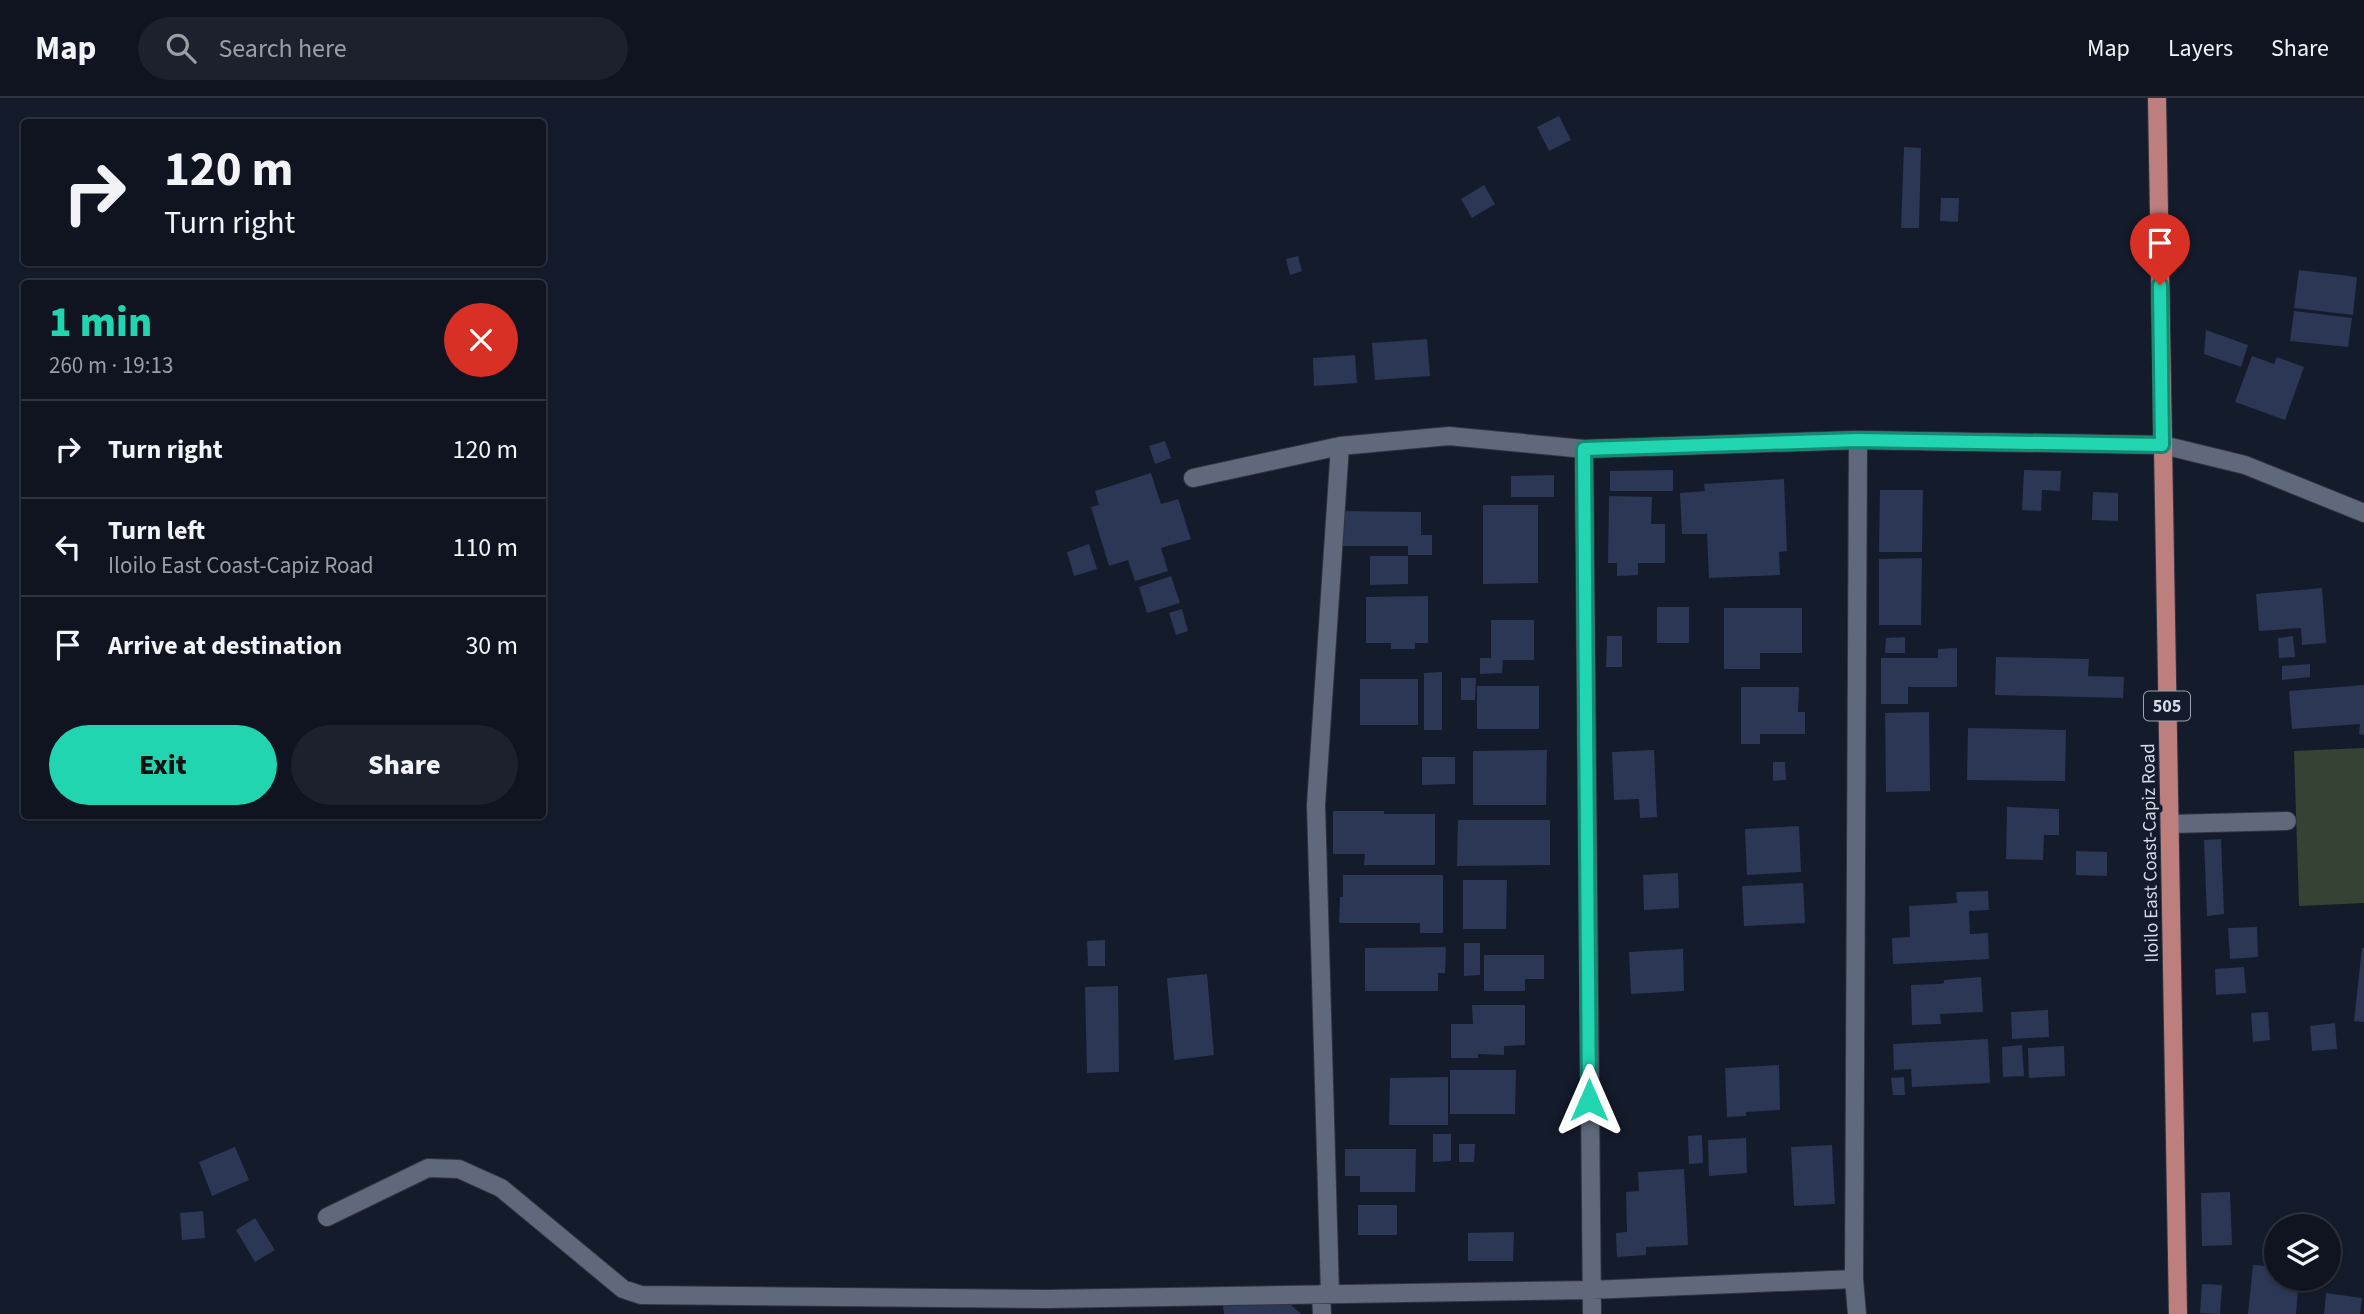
<!DOCTYPE html>
<meta charset="utf-8">
<style>
body{margin:0;font-family:"Source Sans 3",sans-serif;background:#1d212d;color:#f1f3f6;height:100vh;display:flex;flex-direction:column;font-size:26px;white-space:nowrap}
*{box-sizing:border-box;margin:0}
p{font-size:23px;color:#9b9ea5}
.icon{flex:none;width:38px;height:38px;fill:none;stroke:currentColor;stroke-width:2;stroke-linecap:round;stroke-linejoin:round}
.map{position:relative;flex:1;overflow:hidden}
.panel{position:absolute;left:21px;top:182px;width:525px;height:539px;display:flex;flex-direction:column;background:#0f1420;border-radius:7px;box-shadow:0 2px 5px #0004,0 0 0 2px #2f333e}
.panel>*{flex:none}
.banner{position:absolute;left:21px;top:21px;width:525px;height:147px;border-radius:7px;box-shadow:0 2px 5px #0004,0 0 0 2px #2f333e;background:#0f1420;color:#f1f3f6;overflow:hidden}
.fabs{position:absolute;left:2264px;top:1116px;display:grid;gap:14px}
.fabs a{display:grid;place-items:center;width:77px;height:77px;border-radius:50%;background:#0f1420;box-shadow:0 2px 5px #0004,0 0 0 2px #2f333e;font-size:35px}
.pin{position:absolute;display:grid;place-items:center;width:60px;height:60px;color:#fff;margin:-72px -30px;border-radius:50% 50% 50% 0;rotate:-45deg;box-shadow:0 0 7px #0007}
.pin .icon{rotate:45deg}
.me{position:absolute;width:77px;margin:-38px;rotate:0deg;stroke-linejoin:round;filter:drop-shadow(0 0 5px #0008)}
.turn{display:flex;align-items:center;gap:24px;height:147px;padding:0 28px;font-size:32px}
.turn .icon{width:91px;height:91px;stroke-width:2.5}
.turn b{display:block;font-size:49px;line-height:60px}
.round{display:grid;place-items:center;flex:none;width:74px;height:74px;border-radius:37px;background:#1d212d}
.head{display:flex;align-items:center;justify-content:space-between;height:119px;padding:0 28px}
h1{font-size:42px;font-weight:800;line-height:52px;color:#20d5b0}
.action{display:flex;gap:14px;margin-top:auto;padding:14px 28px}
.action a{flex:1;height:80px;border-radius:42px;background:#20d5b0;color:#111;font-size:28px;font-weight:800;line-height:80px;text-align:center}
.action a+a{background:#1d212d;color:#f1f3f6}
ul{padding:0;list-style:none}
li{display:flex;align-items:center;gap:21px;height:98px;padding:0 28px;border-top:2px solid #2f333e}
li div{flex:1}
li b{display:block;font-size:26px}
li em{font-style:normal}
header{display:flex;align-items:center;gap:42px;box-sizing:border-box;height:98px;padding:0 35px;background:#0f1420;border-bottom:2px solid #2f333e}
header strong{font-size:33px}
nav{display:flex;gap:38px;margin-inline-start:auto;font-size:24px}
.search{width:490px;height:63px;background:#1d212d;display:flex;align-items:center;gap:18px;box-sizing:border-box;padding:0 24px;border-radius:38px;color:#9b9ea5;font-size:26px}
.map>svg:first-child{display:block}
.green{fill:#344333}
.building{fill:#2b3754}
.lines{fill:none;stroke-linecap:round;stroke-linejoin:round}
.lane-casing{stroke:#313441;stroke-width:20}
.street-casing{stroke:#313441;stroke-width:20}
.primary-casing{stroke:#313441;stroke-width:20}
.lane{stroke:#60687c;stroke-width:18}
.street{stroke:#60687c;stroke-width:18}
.primary{stroke:#bd7f7e;stroke-width:18}
.route-casing{stroke:#158a72;stroke-width:18}
.route{stroke:#20d5b0;stroke-width:12}
.labels{text-anchor:middle;stroke-width:7;stroke-linejoin:round;paint-order:stroke}
.shield{fill:#141b2b;stroke:#9ca1ae;stroke-width:2}
.shield-label{font-size:18px;font-weight:bold;fill:#d6dbe6}
.street-label{font-size:19px;fill:#d6dbe6;stroke:#141b2b}
</style>
<header>
<strong>Map</strong>
<div class="search"><svg class="icon" aria-label="search" viewBox="0 0 24 24"><circle cx="10" cy="10" r="6"/><path d="M15 15l6 6"/></svg>Search here</div>
<nav><a>Map</a><a>Layers</a><a>Share</a></nav>
</header>
<div class="map">
<svg width="2364" height="1216" viewBox="0 0 2364 1216">
<rect width="100%" height="100%" fill="#141b2b"/>
<path class="green" d="M2364 650V805L2299 808 2294 653Z"/>
<path class="building" d="M1559 18 1571 42 1549 53 1537 29Z
M1904 49 1921 50 1919 130H1901Z
M1484 87 1495 106 1472 120 1461 101Z
M1941 100H1959L1958 124 1940 123Z
M1298 158 1302 173 1290 177 1286 161Z
M2299 172 2357 179 2353 217 2294 210Z
M2294 213 2352 220 2348 249 2290 243Z
M2206 232 2248 247 2241 269 2204 256Z
M1427 241 1430 278 1375 282 1372 245Z
M1355 257 1357 285 1314 288 1313 260Z
M2252 258 2274 266 2277 259 2304 269 2285 322 2235 304Z
M1165 343 1171 360 1155 366 1149 348Z
M1673 372V393H1610V373Z
M2024 372 2061 373 2060 393 2042 392 2041 413 2022 412Z
M1151 375 1161 406 1178 401 1191 441 1161 450 1168 473 1135 483 1128 462 1109 468 1091 409 1099 407 1095 393Z
M1554 377V399H1511V378Z
M1784 381 1787 453 1779 454 1780 477 1709 480 1707 436H1682L1680 395 1705 393 1704 386Z
M1880 392H1923L1922 454H1879Z
M2093 394 2118 395V423L2092 422Z
M1609 398 1652 399 1651 426H1665V465H1638V477L1617 478V465H1608Z
M1483 407H1538V485L1483 486Z
M1339 413 1421 414V437H1432V457H1408V448H1339Z
M1089 446 1097 471 1074 478 1067 454Z
M1370 458H1408V486L1370 487Z
M1922 460 1921 527H1879V461Z
M1171 478 1180 505 1147 515 1139 489Z
M2322 490 2326 545 2302 547 2301 530 2259 533 2256 496Z
M1428 498V545H1415V551H1391V545H1366V499Z
M1657 509H1689V545H1657Z
M1724 510H1802V555H1760V571H1724Z
M1182 511 1188 533 1176 537 1169 515Z
M1491 522H1534V562H1503L1502 575 1480 576V560H1491Z
M1607 538H1622V569H1606Z
M2293 538 2295 559 2279 560 2278 540Z
M1905 539V555H1885L1886 540Z
M1957 550V589H1908V606H1881V560H1938V551Z
M1996 559 2089 561 2088 578 2124 579 2123 600 1995 597Z
M2310 566V579L2282 582V568Z
M1442 574V632H1424V575Z
M1461 580H1476L1475 602H1461Z
M1360 581H1418V627H1360Z
M2364 587V637L2359 636 2360 626 2292 631 2289 593Z
M1477 588H1539V631H1477Z
M1741 589H1799L1798 614H1805V636H1760V646H1741Z
M1929 614 1930 693 1886 694 1885 615Z
M1968 630 2066 632 2065 683 1967 682Z
M1547 652 1546 707H1473V653Z
M1654 652 1657 719 1640 720 1639 701 1614 702 1612 654Z
M1422 659H1455V686L1422 687Z
M1773 664H1785L1786 682 1773 683Z
M2007 709 2059 711V737H2044L2043 762 2006 761Z
M1333 713H1384V716H1435V767H1364L1365 756H1333Z
M1458 722H1550V767L1457 768Z
M1799 728 1801 774 1747 777 1745 731Z
M2221 741 2224 816 2207 818 2204 742Z
M2076 753 2107 754V778L2076 777Z
M1678 775 1679 810 1644 812 1643 777Z
M1343 777H1443V835H1420V825H1339L1340 799H1343Z
M1463 782H1507L1506 831H1463Z
M1803 785 1805 825 1744 828 1742 788Z
M1988 793 1989 812 1969 813 1970 836 1988 835 1989 861 1893 866 1892 840 1910 839 1909 808 1957 805 1956 794Z
M2257 829 2258 859 2230 861 2228 830Z
M1105 842V868H1088L1087 843Z
M1464 845H1480V877L1464 878Z
M1446 849 1445 875H1438V893H1365V850Z
M2362 850H2364V924L2354 923Z
M1683 851 1684 893 1631 896 1629 854Z
M1484 857H1544V881H1525V893H1484Z
M2244 869 2246 895 2216 897 2215 871Z
M1207 876 1214 957 1174 962 1167 880Z
M1981 879 1983 914 1940 916 1941 926 1912 927 1911 887 1939 886 1944 885V882Z
M1118 888 1119 974 1087 975 1085 889Z
M1472 907H1525V947L1504 948V957L1478 956V960H1451V926H1473Z
M2048 912 2049 939 2012 941 2011 914Z
M2268 914 2270 942 2253 944 2251 915Z
M2335 925 2337 951 2312 953 2310 928Z
M1988 941 1990 985 1912 989 1911 971 1894 972 1893 946Z
M2022 947 2024 978 2003 979 2002 949Z
M2064 948 2065 978 2029 980 2028 950Z
M1779 967 1780 1012 1746 1014V1018L1727 1019 1725 970Z
M1450 972H1516L1515 1016H1450Z
M1448 979V1027H1389L1390 980Z
M1904 979 1905 997H1893L1891 980Z
M1433 1036H1451V1063L1433 1064Z
M1702 1037 1703 1065 1689 1066 1688 1038Z
M1746 1040 1747 1075 1709 1078 1708 1042Z
M1459 1046H1475L1474 1064H1459Z
M1832 1047 1835 1106 1794 1108 1791 1049Z
M235 1049 249 1082 212 1098 199 1064Z
M1345 1051H1416L1415 1094H1360V1078H1345Z
M1684 1071 1688 1147 1646 1149V1157L1617 1159 1616 1135 1627 1134 1626 1094 1639 1093 1638 1074Z
M2230 1094 2232 1147 2202 1148 2201 1095Z
M1358 1107H1397V1137H1358Z
M203 1113 205 1140 182 1142 180 1115Z
M255 1120 275 1152 255 1164 236 1132Z
M1514 1134 1513 1163H1468V1135Z
M2253 1167 2277 1169V1181H2299L2296 1216H2248Z
M2202 1186 2222 1187 2220 1216 2200 1215Z
M2326 1195 2362 1200 2360 1216H2324Z
M1290 1206 1301 1216H1224L1223 1208Z"/>
<g class="lines">
<g class="lane-casing">
<path id="lane" d="M2170 726 2287 723"/>
</g>
<g class="street-casing">
<path id="street" d="M1584 351 1592 1216
M1193 380 1340 348 1449 338 1584 351 1858 342 2163 347 2245 367 2364 415
M327 1119 428 1070 459 1071 501 1090 623 1191 641 1197 1046 1201 1590 1192 1854 1181
M1321 1196 1322 1216
M1330 1196 1316 707 1340 348
M1857 1216 1854 1181 1858 342"/>
</g>
<g class="primary-casing">
<path id="primary" d="M2157 0 2178 1216"/>
</g>
<use href="#lane" class="lane"/>
<use href="#street" class="street"/>
<use href="#primary" class="primary"/>
</g>
<g class="lines">
<g class="route-casing">
<path id="route" d="M1589 1002 1584 351 1858 342 2162 347 2160 187"/>
</g>
<use href="#route" class="route"/>
</g>
<g class="labels">
<rect class="shield" x="2144" y="593.5" width="46" height="29" rx="5"/>
<g class="shield-label">
<text x="2167" y="614">505</text>
</g>
<g class="street-label">
<text transform="translate(2149 755) rotate(-91)" y="7">Iloilo East Coast-Capiz Road</text>
</g>
</g>
</svg>
<div class="fabs">
<a><svg class="icon" aria-label="layers" viewBox="0 0 24 24"><path d="M12 4l9 5-9 5-9-5zM3 14l9 5 9-5"/></svg></a>
</div>
<div class="pin" style="left:2160px;top:187px;background:#d93025"><svg class="icon" aria-label="arrive" viewBox="0 0 24 24"><path d="M6 21V4h12l-3 4 3 4H6"/></svg></div>
<svg class="me" style="left:1589px;top:1002px" viewBox="-20 -20 40 40"><path d="M0-17L14 15 0 8-14 15z" fill="#20d5b0" stroke="#fff" stroke-width="4"/></svg>
<div class="banner">
<div class="turn"><svg class="icon" aria-label="right" viewBox="0 0 24 24"><path d="M7 20v-9h11M14 6l5 5-5 5"/></svg><div><b>120 m</b>Turn right</div></div>
</div>
<section class="panel">
<div class="head"><div><h1>1 min</h1><p>260 m · 19:13</p></div><a class="round" style="background:#d93025;color:#fff"><svg class="icon" aria-label="close" viewBox="0 0 24 24"><path d="M6 6l12 12M18 6L6 18"/></svg></a></div>
<ul>
<li><svg class="icon" aria-label="right" viewBox="0 0 24 24"><path d="M7 20v-9h11M14 6l5 5-5 5"/></svg><div><b>Turn right</b></div><em>120 m</em></li>
<li><svg class="icon" aria-label="left" viewBox="0 0 24 24"><path d="M17 20v-9H6M10 6l-5 5 5 5"/></svg><div><b>Turn left</b><p>Iloilo East Coast-Capiz Road</p></div><em>110 m</em></li>
<li><svg class="icon" aria-label="arrive" viewBox="0 0 24 24"><path d="M6 21V4h12l-3 4 3 4H6"/></svg><div><b>Arrive at destination</b></div><em>30 m</em></li>
</ul>
<div class="action"><a>Exit</a><a>Share</a></div>
</section>
</div>
